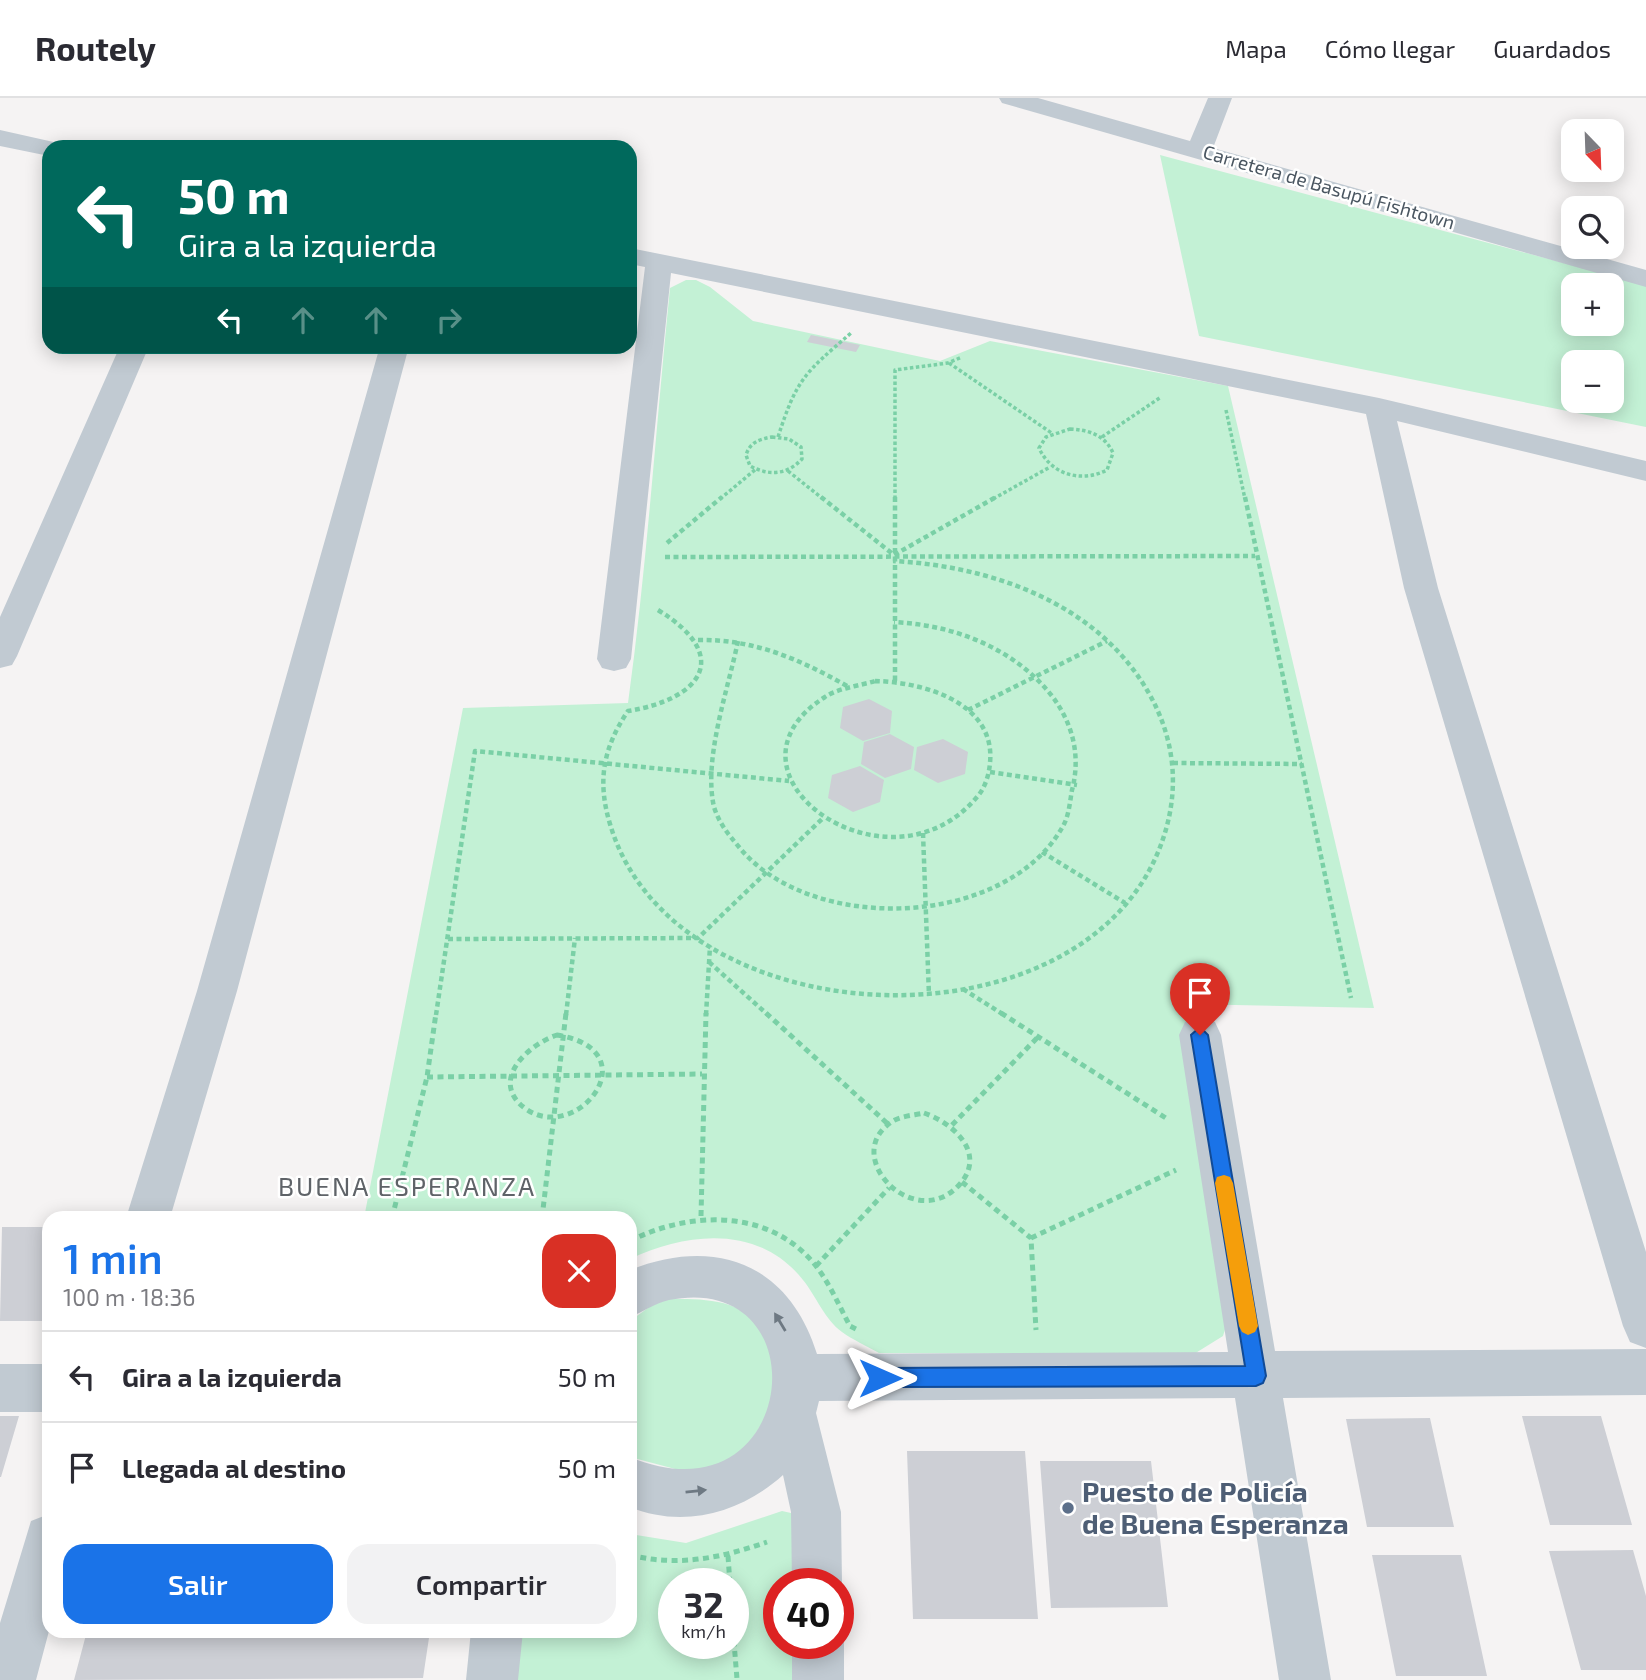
<!DOCTYPE html>
<html lang="es">
<meta charset="utf-8">
<style>
body{margin:0;font-family:"Exo 2",sans-serif;background:#f2f2f3;color:#2b2b33;height:100vh;display:flex;flex-direction:column;font-size:26px;white-space:nowrap}
*{box-sizing:border-box;margin:0}
p{font-size:23px;color:#7c7c81}
.icon{flex:none;width:38px;height:38px;fill:none;stroke:currentColor;stroke-width:2;stroke-linecap:round;stroke-linejoin:round}
.map{position:relative;flex:1;overflow:hidden}
.sheet{position:absolute;left:42px;top:1113px;width:595px;height:427px;display:flex;flex-direction:column;background:#fff;border-radius:21px;box-shadow:0 4px 18px #0003}
.sheet>*{flex:none}
.guide{position:absolute;left:42px;top:42px;width:595px;height:214px;border-radius:21px;box-shadow:0 4px 18px #0003;background:#00695c;color:#fff;overflow:hidden}
.needle{width:46px;rotate:157deg}
.tools{position:absolute;left:1561px;top:21px;display:grid;gap:14px}
.tools a{display:grid;place-items:center;width:63px;height:63px;border-radius:14px;background:#fff;box-shadow:0 4px 18px #0003;font-size:35px}
.speed{position:absolute;left:658px;top:1470px;display:flex;gap:14px;font-size:35px;font-weight:700;text-align:center}
.speed>*{display:grid;place-content:center;width:91px;height:91px;border-radius:50%;background:#fff;box-shadow:0 4px 18px #0003;line-height:1}
.speed small{font-size:18px;font-weight:400}
.speed .limit{border:10px solid #d22;background:#fff;color:#111}
.pin{position:absolute;display:grid;place-items:center;width:60px;height:60px;color:#fff;margin:-72px -30px;border-radius:50% 50% 50% 0;rotate:-45deg;box-shadow:0 0 7px #0007}
.pin .icon{rotate:45deg}
.me{position:absolute;width:77px;margin:-38px;rotate:90deg;stroke-linejoin:round;filter:drop-shadow(0 0 5px #0008)}
.turn{display:flex;align-items:center;gap:24px;height:147px;padding:0 21px;font-size:32px}
.turn .icon{width:91px;height:91px;stroke-width:2.5}
.turn b{display:block;font-size:49px;line-height:60px}
.lanes{display:flex;align-items:center;height:66px;padding:0 21px;background:#0003;justify-content:center;gap:35px;direction:ltr}
.lanes .off{opacity:.35}
.round{display:grid;place-items:center;flex:none;width:74px;height:74px;border-radius:21px;background:#f2f2f3}
.headline{display:flex;align-items:center;justify-content:space-between;height:119px;padding:0 21px}
h1{font-size:42px;font-weight:600;line-height:52px;color:#1a73e8}
.button{display:flex;gap:14px;margin-top:auto;padding:14px 21px}
.button a{flex:1;height:80px;border-radius:21px;background:#1a73e8;color:#fff;font-size:28px;font-weight:600;line-height:80px;text-align:center}
.button a+a{background:#f2f2f3;color:#2b2b33}
ul{padding:0;list-style:none}
li{display:flex;align-items:center;gap:21px;height:91px;padding:0 21px;border-top:2px solid #e1e1e2}
li div{flex:1}
li b{display:block;font-size:26px}
li em{font-style:normal}
header{display:flex;align-items:center;gap:42px;box-sizing:border-box;height:98px;padding:0 35px;background:#fff;border-bottom:2px solid #e1e1e2}
header strong{font-size:33px}
nav{display:flex;gap:38px;margin-inline-start:auto;font-size:24px}
.map>svg:first-child{display:block}
.green{fill:#c3f1d5;fill-rule:evenodd}
.building{fill:#cdcfd5}
.lines{fill:none;stroke-linecap:round;stroke-linejoin:round}
.path-far2{stroke:#7ad0a6;stroke-width:3.5;stroke-dasharray:3.5 2.5;stroke-linecap:butt}
.path-far1{stroke:#7ad0a6;stroke-width:4.5;stroke-dasharray:5 3.5;stroke-linecap:butt}
.path{stroke:#7ad0a6;stroke-width:5;stroke-dasharray:6 4.5;stroke-linecap:butt}
.minor{fill:#c1cad2;fill-rule:evenodd}
.oneway{fill:#6e7983}
.route{fill:#1a73e8;stroke:#114b97;stroke-width:2}
.slow{fill:#f59e0b}
.service-dot{fill:#5c6f8a;stroke:#fff;stroke-width:2.5}
.labels{text-anchor:middle;stroke-width:5;stroke-linejoin:round;paint-order:stroke}
.far-street-label{font-size:19px;fill:#4a5661;stroke:#fff}
.quarter-label{font-size:26px;letter-spacing:2px;fill:#5f6368;stroke:#fff}
.near-service-label{font-size:28px;font-weight:bold;fill:#4e5e75;stroke:#fff;text-anchor:start}
</style>
<header>
<strong>Routely</strong>
<nav><a>Mapa</a><a>Cómo llegar</a><a>Guardados</a></nav>
</header>
<div class="map">
<svg width="1646" height="1582" viewBox="0 0 1646 1582">
<rect width="100%" height="100%" fill="#f5f3f3"/>
<path class="green" d="M1160 57 1646 187V329L1199 238ZM1573 187H1612V226H1573ZM1573 264H1612V303H1573Z
M686 182H696L710 189 753 223 940 263 990 243 1228 288 1374 910 1185 906 1233 1206 1223 1238 1194 1256 879 1255C867 1248 853 1242 842 1234 825 1222 816 1198 803 1182 759 1126 687 1134 630 1161V1120H364L463 610 628 605C647 467 656 328 670 190Z
M669 1201C705 1201 744 1200 766 1236 773 1248 775 1284 778 1300L742 1357 694 1376 630 1359V1223L652 1207Z
M782 1413 800 1417 823 1486H779V1545H824L823 1582H513L519 1533H630V1436L686 1445ZM674 1486H733V1545H674Z"/>
<path class="building" d="M811 237 860 247 856 254 807 244Z
M869 601 892 613 890 635 863 643 840 630 843 609Z
M890 636 914 649 911 671 885 680 861 666 864 644Z
M943 641 968 654 965 676 938 685 914 672 917 649Z
M860 668 884 682 880 704 853 714 828 700 832 677Z
M2 1129H49L48 1223H0Z
M0 1318H19L1 1379H0Z
M1522 1318H1601L1632 1427H1550Z
M1430 1320 1454 1429H1367L1346 1321Z
M907 1353H1025L1038 1521H913Z
M1040 1363H1151L1168 1509 1051 1510Z
M1633 1452 1646 1498V1572H1581L1549 1453Z
M1372 1457H1461L1487 1578H1396Z
M87 1533H430L423 1580 74 1582Z"/>
<g class="lines">
<path class="path-far2" d="M949 265 1053 336
M1226 312 1245 401
M1070 331C1089 332 1105 337 1113 355L1107 372C1082 385 1051 377 1039 350L1046 339Z
M772 339 789 341 801 349 802 361C787 377 769 378 750 368L746 357C750 344 760 341 772 339Z
M778 339C797 280 805 275 851 235
M1102 339 1161 299
M788 373 823 401
M720 401 756 371
M895 401V272L948 265 962 259
M993 401 1050 369"/>
<path class="path-far1" d="M821 399 894 457 996 399
M895 399V583
M1245 399 1351 900
M667 445 722 399
M665 459 1255 458
M658 512C733 558 702 601 628 613 603 650 597 683 610 726 672 937 1064 958 1155 761 1181 704 1179 646 1147 592 1095 504 990 468 893 463
M698 542C754 541 799 561 847 588
M738 543C728 592 703 661 714 709 719 725 728 736 739 749 810 837 1006 831 1063 728 1069 718 1070 703 1072 692 1081 658 1073 626 1052 598 1014 550 954 527 894 524
M875 583C922 584 996 604 990 665 989 677 985 690 977 699 888 805 705 675 825 599 838 590 859 588 875 583Z
M968 612 1107 543
M1173 665 1302 666
M990 674 1077 687
M923 735 929 898
M1042 754 1125 805
M448 841 698 840 822 721
M709 864 768 917
M963 891 1004 917
M436 917 475 653 789 683
M566 917 575 840
M706 917 710 848"/>
<path class="path" d="M766 915 888 1026
M1001 915 1169 1022
M557 937C651 952 578 1047 526 1011 488 984 527 947 557 937Z
M427 979 702 976
M924 1015C953 1025 987 1055 960 1086 915 1137 838 1057 893 1023 901 1018 915 1017 924 1015Z
M952 1027 1037 940
M962 1084 1031 1140 1036 1232
M701 1118 706 915
M392 1120 427 979 436 915
M542 1120 566 915
M1031 1140 1176 1072
M630 1143C687 1114 764 1110 811 1162 828 1181 838 1206 850 1228L856 1231
M816 1168 889 1090
M630 1457C678 1469 721 1460 767 1444
M728 1458 730 1486
M733 1532 737 1581"/>
<path class="minor" d="M999 0H1038L1190 43 1208 0H1232L1213 50 1646 172V189L1002 5Z
M0 32 58 45 61 49H49V58L0 48Z
M630 150 1379 300 1646 363V383L1397 323 1438 490 1646 1154V1250L1630 1244 1623 1228 1404 490 1366 316 671 175 631 561 626 570 614 573 602 570 597 561 645 169 630 166Z
M120 248H149L17 558 12 567 0 570V519Z
M380 248H409L237 893 170 1120H126L197 893Z
M1200 919 1215 924 1221 937 1275 1253 1646 1251V1297L1283 1300 1331 1582H1279L1235 1300 819 1303 816 1315 841 1414 842 1486 838 1496V1486H792L791 1414 783 1377C741 1415 683 1431 630 1409V1359C799 1429 824 1171 669 1202 655 1205 643 1214 630 1219V1172C716 1138 789 1166 817 1256L1228 1254 1179 937 1185 924Z
M0 1266H49V1314H0Z
M49 1416V1533L36 1582H0V1525L31 1423Z
M838 1531 844 1545V1582H792V1545H838Z
M471 1533H523L518 1582H466Z"/>
</g>
<defs><path id="oneway-solid" d="M-6-.8H1V-3.2L6.5 0L1 3.2V.8H-6Z" transform="scale(1.75)"/></defs>
<g class="oneway">
<use href="#oneway-solid" transform="translate(780 1224) rotate(-121)"/>
<use href="#oneway-solid" transform="translate(696 1393) rotate(-6)"/>
</g>
<path class="route" d="M1200 929 1208 937 1266 1278 1263 1285 1256 1288 880 1289 873 1287 870 1280 873 1273 880 1270 1245 1268 1191 937Z"/>
<path class="slow" d="M1224 1077 1230 1079 1233 1085 1258 1228 1255 1234 1248 1237 1242 1234 1239 1228 1215 1085 1217 1079Z"/>
<circle class="service-dot" cx="1068" cy="1410" r="7"/>
<g class="labels">
<g class="far-street-label">
<text transform="translate(1329 89) rotate(16)" y="7">Carretera de Basupú Fishtown</text>
</g>
<g class="quarter-label">
<text x="407" y="1098">BUENA ESPERANZA</text>
</g>
<g class="near-service-label">
<text x="1082" y="1404">Puesto de Policía<tspan x="1082" dy="32">de Buena Esperanza</tspan></text>
</g>
</g>
</svg>
<div class="tools">
<a><svg class="needle" viewBox="-14 -14 28 28"><path d="M0-13l5 13h-10z" fill="#e53935"/><path d="M0 13l5-13h-10z" fill="#7c7c81"/></svg></a>
<a><svg class="icon" aria-label="search" viewBox="0 0 24 24"><circle cx="10" cy="10" r="6"/><path d="M15 15l6 6"/></svg></a>
<a>+</a>
<a>−</a>
</div>
<div class="speed"><div>32<small>km/h</small></div><div class="limit">40</div></div>
<div class="pin" style="left:1200px;top:937px;background:#d93025"><svg class="icon" aria-label="arrive" viewBox="0 0 24 24"><path d="M6 21V4h12l-3 4 3 4H6"/></svg></div>
<svg class="me" style="left:880px;top:1280px" viewBox="-20 -20 40 40"><path d="M0-17L14 15 0 8-14 15z" fill="#1a73e8" stroke="#fff" stroke-width="4"/></svg>
<div class="guide">
<div class="turn"><svg class="icon" aria-label="left" viewBox="0 0 24 24"><path d="M17 20v-9H6M10 6l-5 5 5 5"/></svg><div><b>50 m</b>Gira a la izquierda</div></div>
<div class="lanes"><svg class="icon" aria-label="left" viewBox="0 0 24 24"><path d="M17 20v-9H6M10 6l-5 5 5 5"/></svg><svg class="icon off" aria-label="ahead" viewBox="0 0 24 24"><path d="M12 20V5M6 11l6-6 6 6"/></svg><svg class="icon off" aria-label="ahead" viewBox="0 0 24 24"><path d="M12 20V5M6 11l6-6 6 6"/></svg><svg class="icon off" aria-label="right" viewBox="0 0 24 24"><path d="M7 20v-9h11M14 6l5 5-5 5"/></svg></div>
</div>
<section class="sheet">
<div class="headline"><div><h1>1 min</h1><p>100 m · 18:36</p></div><a class="round" style="background:#d93025;color:#fff"><svg class="icon" aria-label="close" viewBox="0 0 24 24"><path d="M6 6l12 12M18 6L6 18"/></svg></a></div>
<ul>
<li><svg class="icon" aria-label="left" viewBox="0 0 24 24"><path d="M17 20v-9H6M10 6l-5 5 5 5"/></svg><div><b>Gira a la izquierda</b></div><em>50 m</em></li>
<li><svg class="icon" aria-label="arrive" viewBox="0 0 24 24"><path d="M6 21V4h12l-3 4 3 4H6"/></svg><div><b>Llegada al destino</b></div><em>50 m</em></li>
</ul>
<div class="button"><a>Salir</a><a>Compartir</a></div>
</section>
</div>
